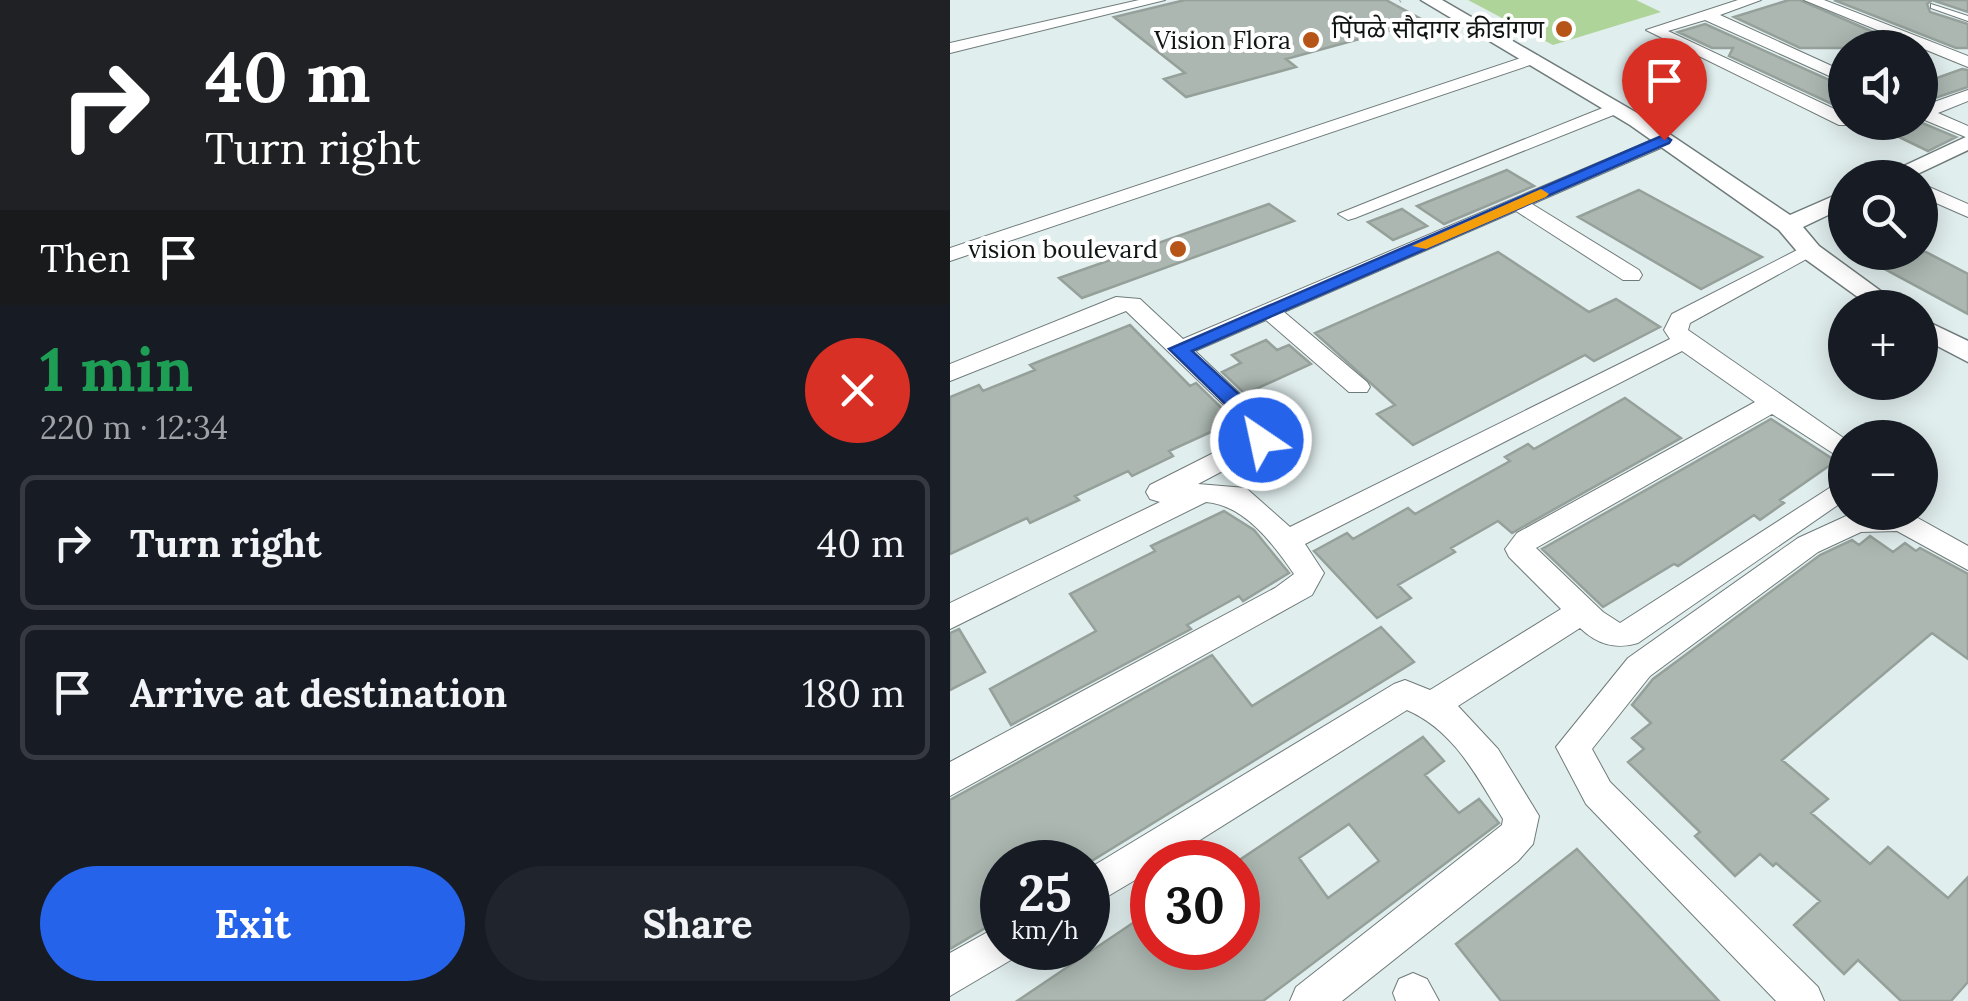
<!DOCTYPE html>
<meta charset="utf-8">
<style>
body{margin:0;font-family:Lora,"Noto Sans Devanagari",serif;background:#20242c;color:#f1f3f6;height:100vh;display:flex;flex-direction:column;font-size:38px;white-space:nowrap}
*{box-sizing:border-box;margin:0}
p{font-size:32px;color:#9ea1a6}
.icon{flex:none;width:55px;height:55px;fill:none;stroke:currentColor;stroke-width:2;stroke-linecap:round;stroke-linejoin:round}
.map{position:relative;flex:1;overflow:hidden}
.details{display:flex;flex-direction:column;background:#171b24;width:950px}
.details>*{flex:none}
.hud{background:#202124;color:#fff;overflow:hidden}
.buttons{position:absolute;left:878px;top:30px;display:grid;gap:20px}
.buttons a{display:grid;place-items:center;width:110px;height:110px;border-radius:50%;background:#171b24;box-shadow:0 5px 25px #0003;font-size:50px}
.speed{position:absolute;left:30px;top:840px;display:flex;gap:20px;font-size:50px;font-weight:700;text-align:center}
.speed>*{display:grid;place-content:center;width:130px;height:130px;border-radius:50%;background:#171b24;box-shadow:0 5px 25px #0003;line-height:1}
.speed small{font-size:25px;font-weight:400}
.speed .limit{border:15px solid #d22;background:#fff;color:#111}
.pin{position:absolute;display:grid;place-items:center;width:85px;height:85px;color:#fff;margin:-102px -42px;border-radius:50% 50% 50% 0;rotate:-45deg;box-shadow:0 0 10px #0007}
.pin .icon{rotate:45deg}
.me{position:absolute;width:110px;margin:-55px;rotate:326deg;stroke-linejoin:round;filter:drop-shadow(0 0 8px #0008)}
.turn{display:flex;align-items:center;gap:35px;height:210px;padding:0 40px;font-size:45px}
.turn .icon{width:130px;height:130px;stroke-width:2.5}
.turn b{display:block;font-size:70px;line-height:85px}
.then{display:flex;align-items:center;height:95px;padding:0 40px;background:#0003;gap:20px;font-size:38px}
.round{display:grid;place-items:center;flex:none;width:105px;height:105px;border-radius:52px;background:#20242c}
.summary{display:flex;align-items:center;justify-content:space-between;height:170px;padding:0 40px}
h1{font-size:60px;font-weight:700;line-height:75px;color:#1e9e55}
.button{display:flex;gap:20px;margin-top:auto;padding:20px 40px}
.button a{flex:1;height:115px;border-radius:60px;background:#2563eb;color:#fff;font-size:40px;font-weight:700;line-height:115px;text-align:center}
.button a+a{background:#20242c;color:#f1f3f6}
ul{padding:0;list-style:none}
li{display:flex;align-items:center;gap:30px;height:135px;margin:0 20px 15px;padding:0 20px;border:5px solid #363941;border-radius:15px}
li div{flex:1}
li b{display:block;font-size:38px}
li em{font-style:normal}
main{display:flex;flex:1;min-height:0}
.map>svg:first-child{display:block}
.green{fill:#afd499}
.building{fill:#acb7b1;stroke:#95a09a;stroke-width:2.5;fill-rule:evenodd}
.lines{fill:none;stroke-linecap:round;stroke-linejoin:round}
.service-casing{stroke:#6f7b7a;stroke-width:2}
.minor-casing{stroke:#6f7b7a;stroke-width:2}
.tertiary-casing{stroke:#6f7b7a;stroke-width:3}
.path{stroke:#a1abab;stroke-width:4;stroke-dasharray:1 5;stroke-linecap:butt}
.service{fill:#fff;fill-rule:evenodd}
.minor{fill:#fff;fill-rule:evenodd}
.tertiary{fill:#fff;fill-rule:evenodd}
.route{fill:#2563eb;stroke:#184099;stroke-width:2.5}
.slow{fill:#f59e0b}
.poi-dot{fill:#b75519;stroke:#fff;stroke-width:4}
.labels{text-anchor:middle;stroke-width:8;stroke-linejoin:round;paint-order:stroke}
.far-poi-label{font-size:25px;fill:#111615;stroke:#fff;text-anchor:end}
</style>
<main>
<section class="details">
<div class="hud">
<div class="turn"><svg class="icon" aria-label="right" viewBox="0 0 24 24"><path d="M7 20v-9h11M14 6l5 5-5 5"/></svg><div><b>40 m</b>Turn right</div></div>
<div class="then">Then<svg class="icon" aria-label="arrive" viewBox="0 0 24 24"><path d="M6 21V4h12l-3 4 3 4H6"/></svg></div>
</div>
<div class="summary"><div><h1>1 min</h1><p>220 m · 12:34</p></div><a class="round" style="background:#d93025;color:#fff"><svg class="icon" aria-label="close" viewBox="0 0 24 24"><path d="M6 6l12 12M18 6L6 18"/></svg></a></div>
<ul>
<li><svg class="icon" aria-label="right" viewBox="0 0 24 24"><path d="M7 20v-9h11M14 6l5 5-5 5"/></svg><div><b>Turn right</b></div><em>40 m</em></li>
<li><svg class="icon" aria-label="arrive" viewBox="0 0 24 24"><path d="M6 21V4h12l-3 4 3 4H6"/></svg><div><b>Arrive at destination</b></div><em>180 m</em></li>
</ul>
<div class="button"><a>Exit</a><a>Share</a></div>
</section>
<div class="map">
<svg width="1018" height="1001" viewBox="0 0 1018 1001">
<rect width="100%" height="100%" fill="#e1eeee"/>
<path class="green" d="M518 0H686L711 12 603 45Z"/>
<path class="building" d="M235 0H436L475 21 336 59 346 67 236 97 214 79 235 73 164 17Z
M839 0H850L960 48H850L784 17Z
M884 0H1018V12L982 0 977 4 980 12 1018 24V48H1006Z
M755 24 895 87V110L779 56 783 48H762L728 32Z
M1012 69 1018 70V87L970 103V84Z
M918 122H970L1006 137 978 151Z
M557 170 584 186 494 224 467 206Z
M689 190 812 257 751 289 628 217Z
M319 204 344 221 132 298 109 278Z
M452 209 477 226 443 240 418 222Z
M548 252 639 312 666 299 710 327 644 361 635 355 463 445 427 414 445 405 365 333Z
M903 252H976L1018 274V314Z
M180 325 240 386 246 383 285 421 219 451 223 456 182 476 178 471 125 496 129 500 80 523 77 518 0 554V397L29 385 33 391 85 370 80 365Z
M316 340 327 350 339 345 361 364 295 394 272 372 291 363 282 355Z
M675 398 731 438 562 533 548 521 501 548 505 552 448 585 461 598 427 618 364 551 397 533 403 539 458 508 465 514 560 461 555 457 578 444 584 449Z
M821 419 886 461 830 500 834 503 810 520 804 515 728 566 724 564 653 607 592 549Z
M274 511 304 530 339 573 293 601 289 596 237 625 241 629 61 725 40 689 146 631 120 594 205 551 201 546Z
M920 536 943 552 955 543 966 551 970 548 1018 574V659L982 633 832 760 878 799 861 813 920 864 938 847 998 898 1018 877V982L1001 1001H951L908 960 894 974 844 925 870 901 826 863 823 866 810 854 785 876 745 836 750 832 678 762 694 749 682 738 701 723 682 705 703 679 870 555 902 540 909 545Z
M431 627 464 662 140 862H52V918L0 949V800L262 655 302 706Z
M9 629 35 672 0 690V633Z
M473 737 494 761 475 775 509 813 529 799 549 823 313 1001H67L202 910V948H288V861ZM399 824 429 861 378 898 349 858Z
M627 849 769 1001H551L506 944Z"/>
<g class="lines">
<g class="service-casing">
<path id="service" d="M981 4 1018 16V21L981 8Z"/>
</g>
<g class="minor-casing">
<path id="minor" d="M189 0H215L0 53V43Z
M788 0H811L770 15 895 72V83L755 20 718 31 895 114V122L901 125H889L696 30Z
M854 0H874L1018 56V67Z
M583 54 589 56V62L0 261V248Z
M1018 90V101L988 113 1018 126V138L970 118V107Z
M665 103 671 104V112L405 218 398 220 388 214Z
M714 135 723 140 720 144 582 204 689 270 692 275 689 280H673L566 211 334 312 417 382 420 387 417 392H399L316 320 245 351 326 428 320 446 248 484 296 488 340 527 720 339 714 330 722 314 853 247H867L871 251 740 323 738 330 895 439V461L822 414 586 548 653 612 670 623 895 478V500L688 643C665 650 647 644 630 628L508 706 548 749 589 816 583 844 568 861 392 1001H340L346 987 552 825 553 819C527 777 505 731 457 710L215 862H202V870L138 908V869L444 684 455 680 480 690 611 609 559 557 555 549 567 533 805 402 732 351 355 544 374 573 362 595 0 796V762L325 588 344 574C323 543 294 505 256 502L0 629V603L210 502 200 499 196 492 200 485 299 435 300 430 176 311 0 381V364L166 297 190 299 233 339Z
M970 183 1018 204V217L970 196Z
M905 512H957L1018 546V570L947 531 911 532 868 552 700 676 642 749 660 782 868 987 874 1001H826L636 804 606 747 678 658 848 538Z
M52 924V948H70L66 957 0 996V953Z
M463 973 477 979 489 1001H446L443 993 449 979Z"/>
</g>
<g class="tertiary-casing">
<path id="tertiary" d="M471 0H492L694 117 840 215 895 191V207L853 227 869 246 954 308H923L851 256 829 230 680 125Z
M1018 136V150L959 178H928Z
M970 318 1018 341V362L970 337Z"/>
</g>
<path class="path" d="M445 5 451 0"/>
<use href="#service" class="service"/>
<use href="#minor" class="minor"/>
<use href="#tertiary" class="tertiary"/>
</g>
<path class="route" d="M714 135 721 140 719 143 242 351 320 423 323 428 319 445H303L302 430 219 349Z"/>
<path class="slow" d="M591 189 599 194 596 197 476 249 462 246Z"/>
<g class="poi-dot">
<circle cx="614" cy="29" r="10"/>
<circle cx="361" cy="40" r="10"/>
<circle cx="228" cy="249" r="10"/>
</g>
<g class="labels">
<g class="far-poi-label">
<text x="594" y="38">पिंपळे सौदागर क्रीडांगण</text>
<text x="341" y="49">Vision Flora</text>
<text x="208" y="258">vision boulevard</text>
</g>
</g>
</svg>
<div class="buttons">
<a><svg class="icon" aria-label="sound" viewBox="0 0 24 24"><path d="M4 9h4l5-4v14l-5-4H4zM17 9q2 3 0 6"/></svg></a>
<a><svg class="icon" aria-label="search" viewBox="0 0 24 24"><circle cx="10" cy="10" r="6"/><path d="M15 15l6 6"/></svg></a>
<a>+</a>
<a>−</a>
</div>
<div class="speed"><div>25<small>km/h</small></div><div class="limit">30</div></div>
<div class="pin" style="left:714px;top:140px;background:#d93025"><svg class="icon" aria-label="arrive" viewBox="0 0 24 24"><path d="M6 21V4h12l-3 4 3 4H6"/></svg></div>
<svg class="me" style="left:311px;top:440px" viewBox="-20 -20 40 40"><circle r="17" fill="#2563eb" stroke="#fff" stroke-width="3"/><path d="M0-11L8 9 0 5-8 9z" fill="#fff"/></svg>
</div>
</main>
